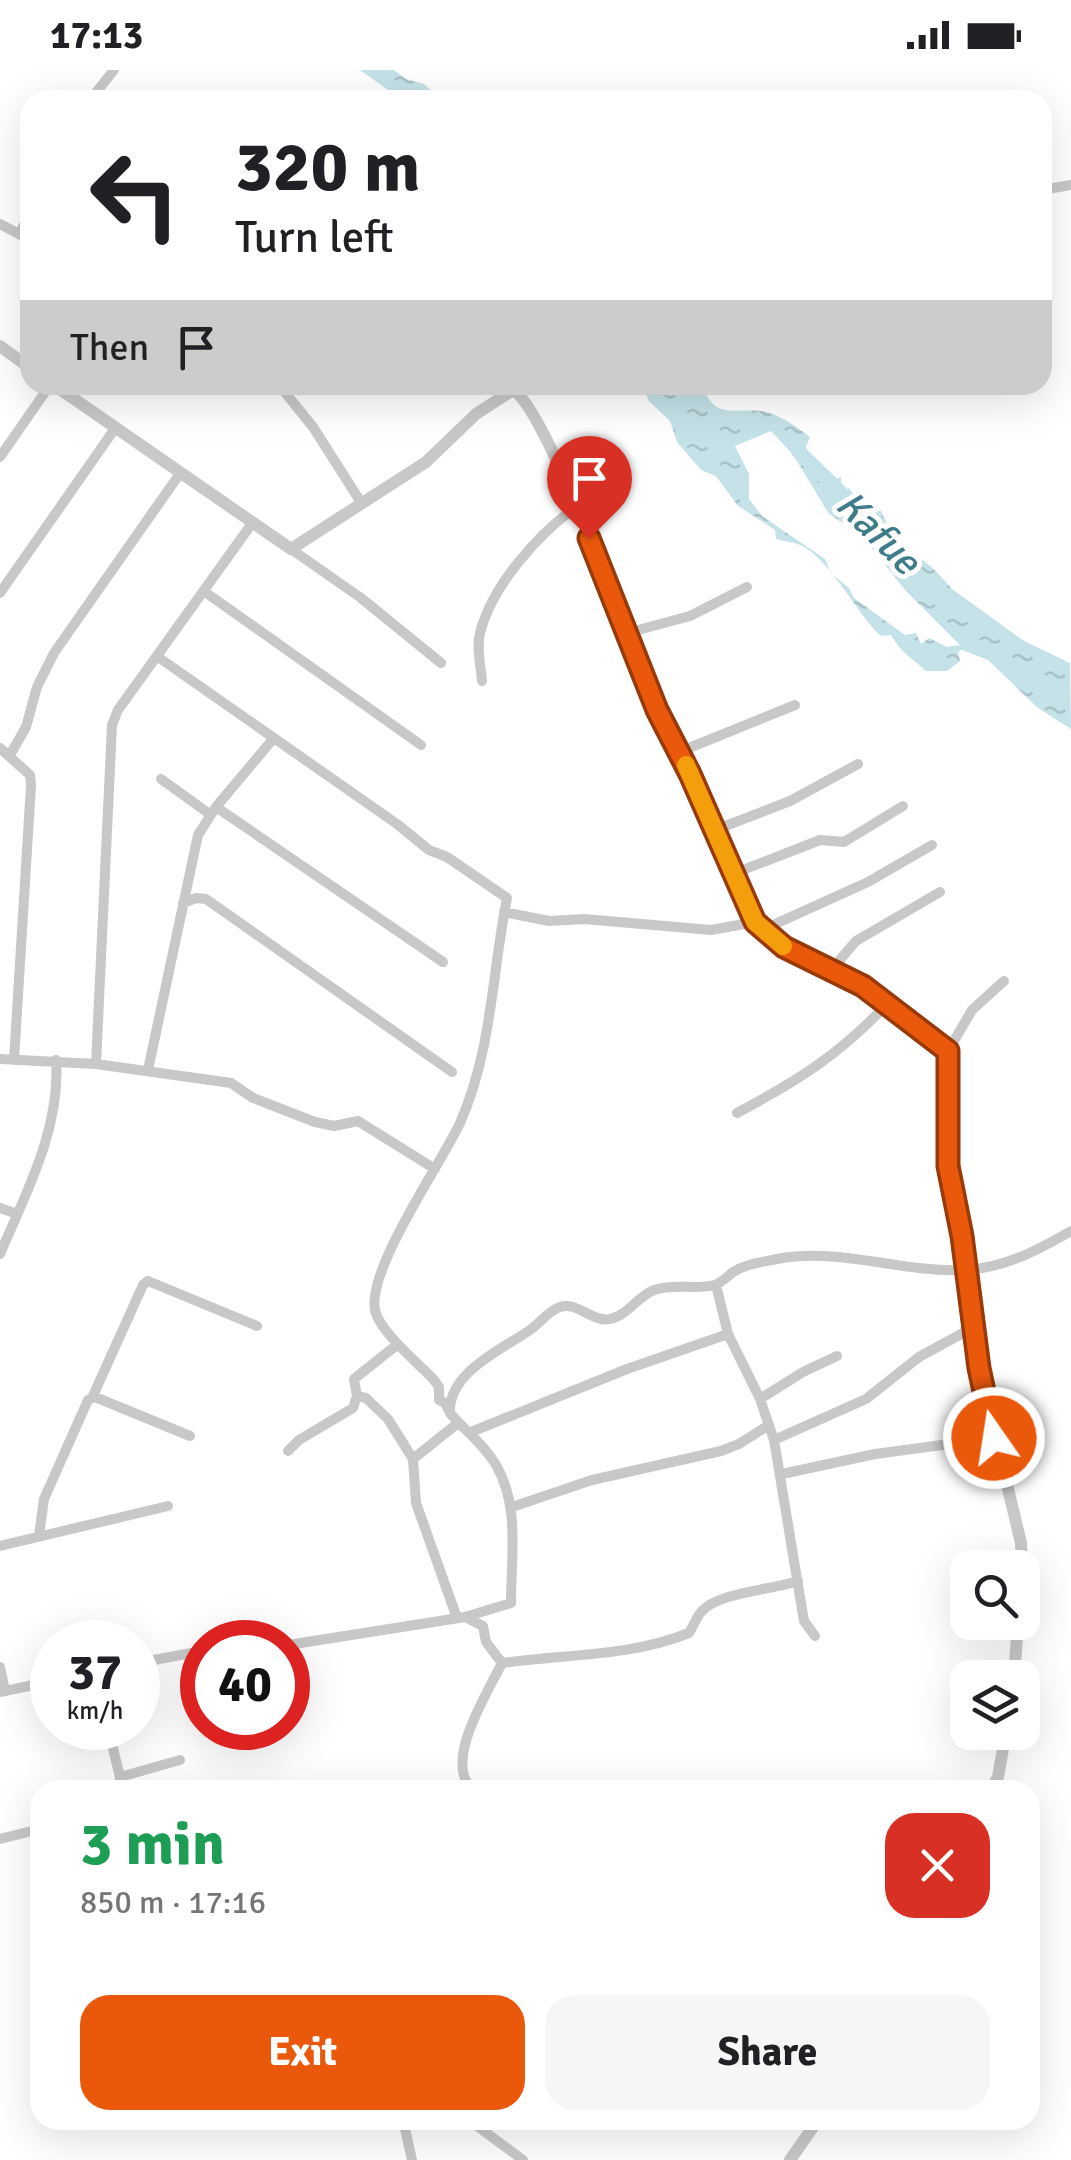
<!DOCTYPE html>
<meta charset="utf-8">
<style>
body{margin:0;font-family:Signika,sans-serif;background:#f6f6f6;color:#202124;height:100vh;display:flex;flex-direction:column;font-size:38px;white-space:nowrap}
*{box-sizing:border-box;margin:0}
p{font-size:32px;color:#757577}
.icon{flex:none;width:55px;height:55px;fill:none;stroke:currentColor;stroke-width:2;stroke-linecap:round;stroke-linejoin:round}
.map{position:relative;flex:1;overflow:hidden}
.side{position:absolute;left:30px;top:1710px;width:1010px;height:350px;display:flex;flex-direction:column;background:#fff;border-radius:30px;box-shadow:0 10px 40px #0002}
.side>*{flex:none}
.guide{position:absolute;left:20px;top:20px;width:1032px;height:305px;border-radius:30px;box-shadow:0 10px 40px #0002;background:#fff;color:#202124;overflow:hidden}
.buttons{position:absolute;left:950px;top:1480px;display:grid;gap:20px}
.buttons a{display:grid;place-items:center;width:90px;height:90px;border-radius:20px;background:#fff;box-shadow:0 10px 40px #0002;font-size:50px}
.speed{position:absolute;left:30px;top:1550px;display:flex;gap:20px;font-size:50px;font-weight:700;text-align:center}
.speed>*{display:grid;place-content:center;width:130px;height:130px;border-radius:50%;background:#fff;box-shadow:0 10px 40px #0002;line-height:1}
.speed small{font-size:25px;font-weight:400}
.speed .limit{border:15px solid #d22;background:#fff;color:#111}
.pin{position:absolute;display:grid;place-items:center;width:85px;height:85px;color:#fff;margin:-102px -42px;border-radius:50% 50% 50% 0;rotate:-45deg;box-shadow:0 0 10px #0007}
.pin .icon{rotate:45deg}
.me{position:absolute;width:110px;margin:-55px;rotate:347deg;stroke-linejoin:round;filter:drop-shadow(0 0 8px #0008)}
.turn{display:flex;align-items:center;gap:35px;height:210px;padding:0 50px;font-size:45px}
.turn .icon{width:130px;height:130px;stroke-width:2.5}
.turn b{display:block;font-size:70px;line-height:85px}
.then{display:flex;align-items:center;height:95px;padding:0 50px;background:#0003;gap:20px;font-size:38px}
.round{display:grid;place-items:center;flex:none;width:105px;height:105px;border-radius:30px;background:#f6f6f6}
.head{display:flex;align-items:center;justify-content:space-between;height:170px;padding:0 50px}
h1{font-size:60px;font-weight:800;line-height:75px;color:#1e9e55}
.primary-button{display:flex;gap:20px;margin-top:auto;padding:20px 50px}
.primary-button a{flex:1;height:115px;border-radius:30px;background:#ea580c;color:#fff;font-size:40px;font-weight:800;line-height:115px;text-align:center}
.primary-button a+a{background:#f6f6f6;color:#202124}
.status{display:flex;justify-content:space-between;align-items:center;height:70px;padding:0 50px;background:#fff;direction:ltr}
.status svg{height:28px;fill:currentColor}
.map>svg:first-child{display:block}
.water{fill:url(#water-ripples);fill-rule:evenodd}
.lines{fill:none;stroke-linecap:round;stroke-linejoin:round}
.river{stroke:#c5e2e8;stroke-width:15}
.minor{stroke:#c8c8c8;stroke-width:10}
.tertiary{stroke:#c8c8c8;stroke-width:12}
.route-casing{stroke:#983908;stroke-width:25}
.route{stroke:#ea580c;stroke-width:18}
.slow{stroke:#f59e0b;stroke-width:18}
.labels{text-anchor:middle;stroke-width:10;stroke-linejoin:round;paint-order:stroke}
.water-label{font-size:40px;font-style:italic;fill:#3e7c89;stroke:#fff}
</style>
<div class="status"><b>17:13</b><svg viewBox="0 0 49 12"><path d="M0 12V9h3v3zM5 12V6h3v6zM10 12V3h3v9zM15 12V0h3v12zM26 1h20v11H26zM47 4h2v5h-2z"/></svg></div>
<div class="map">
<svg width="1071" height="2090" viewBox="0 0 1071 2090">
<defs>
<pattern id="water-ripples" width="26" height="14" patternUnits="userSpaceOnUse" patternTransform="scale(2.5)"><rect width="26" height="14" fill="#c5e2e8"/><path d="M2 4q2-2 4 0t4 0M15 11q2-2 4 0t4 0" fill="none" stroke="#a9c2c7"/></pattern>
</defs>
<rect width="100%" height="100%" fill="#fff"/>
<path class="water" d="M360 0H394L406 9 424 14 442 30H402Z
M642 315H703C713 350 734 338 761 341 778 343 797 357 810 367L806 377 814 400 830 411 841 407V416L846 420 849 418 864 441H881L893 467 934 499 952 519 1024 571 1070 593 1071 659 1038 638 988 590 962 580 958 581 960 591 947 601H926C910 586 903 585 891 565L881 566C857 545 831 489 800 475 793 472 784 471 776 469L775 460 738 436 716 406 701 400 677 372 670 351 649 331ZM771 361 794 386 829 444 862 466 905 520 960 575 947 577 929 568 921 574 916 563 905 565 854 528 849 518 831 503 825 489 762 446 749 429V404L735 376Z"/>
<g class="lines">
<path class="river" d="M799 382 840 422"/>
<path class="minor" d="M90 30 114 0
M1042 120 1071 115
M0 154 30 170
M19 164 30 144
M279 315 313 357 362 434
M0 387 50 315
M291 479 361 528 441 593
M205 522 421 675
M0 523 116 357
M627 563 690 546 747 517
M158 587 397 754 429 780 447 787 507 828C492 903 492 981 460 1053 441 1094 367 1199 375 1240 379 1261 419 1294 434 1310L439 1317V1330L445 1333 449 1341
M482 611C481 596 476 578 480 563 492 516 537 465 576 437
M0 678 30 705 31 715 14 990
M679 682 795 635
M10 685 26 657 37 617 54 583 181 402
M161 709 211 745
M216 737 443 892
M715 760 790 731 858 694
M735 803 820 770 844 772 903 736
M183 833 196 828 206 829 452 1002
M504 842 549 851 584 849 711 860 755 852
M762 860 868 812 932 775
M832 899 856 871 940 822
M948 981 972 940 1004 911
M0 989 96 994 231 1013 253 1028 315 1052 334 1056 358 1051 435 1099
M96 994 112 655 118 640 253 452
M148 1000 198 765 216 737 273 669
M737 1043C799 1010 839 985 888 933
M0 1138 17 1144
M0 1184C26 1123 61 1058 56 990
M716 1215 728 1264 760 1329 774 1370 804 1551 815 1566
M357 1326 354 1309 398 1274
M92 1328 143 1215 148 1211 257 1256
M760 1329 803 1302 837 1286
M471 1362 627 1299 728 1264
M774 1370 866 1329 919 1287 974 1257
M288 1381 299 1370 353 1338 357 1326 366 1328 388 1349 413 1389 416 1433 457 1548
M413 1389 458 1353
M782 1404 875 1384 994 1368
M512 1437 592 1410 721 1381 739 1374 769 1355
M39 1466 44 1429 88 1330 95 1327 190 1366
M0 1476 168 1436
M465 1547 483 1556 486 1572 502 1593
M288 1575 465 1547 511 1533C511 1487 520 1436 496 1395 484 1374 465 1361 450 1343 448 1302 503 1279 530 1260 540 1253 548 1241 560 1237 577 1231 593 1253 610 1249 627 1246 638 1226 654 1220 674 1213 695 1220 715 1215 721 1213 728 1206 733 1202 746 1194 762 1192 777 1189 843 1177 900 1203 965 1200 1005 1198 1038 1180 1071 1161
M138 1593 202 1581
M502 1593C565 1584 629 1587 689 1563 693 1557 696 1548 701 1542 718 1522 772 1520 798 1511
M0 1597 5 1621
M0 1622 52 1611
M108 1658 120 1707 119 1720
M120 1707 180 1690
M473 1720C442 1693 487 1624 502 1593
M0 1769 40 1759
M403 2050 412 2090
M469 2050 523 2090"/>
<path class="tertiary" d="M0 276 30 298
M54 315 291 479 426 392 476 344 513 320C546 338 628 567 647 615 667 664 693 711 715 759 729 789 738 823 754 850 774 884 820 890 851 908 886 929 918 955 948 981L947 1097 962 1166 979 1297 1021 1473 1022 1498
M1014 1608 1018 1552
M991 1720 998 1707 1006 1662
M790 2090 818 2050"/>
</g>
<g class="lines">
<g class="route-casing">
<path id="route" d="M589 468 657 640 690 704 755 852 784 877 863 916 948 981V1096L962 1166 979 1298 994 1368"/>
</g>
<use href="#route" class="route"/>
<path class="slow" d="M686 695 755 852 783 876"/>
</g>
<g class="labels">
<g class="water-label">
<text transform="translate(879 462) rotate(45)" y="14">Kafue</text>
</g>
</g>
</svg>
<div class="buttons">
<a><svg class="icon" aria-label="search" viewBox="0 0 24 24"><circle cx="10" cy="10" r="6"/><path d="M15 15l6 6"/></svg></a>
<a><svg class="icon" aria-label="layers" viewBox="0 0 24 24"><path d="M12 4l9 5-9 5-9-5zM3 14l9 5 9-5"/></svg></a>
</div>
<div class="speed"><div>37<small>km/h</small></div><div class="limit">40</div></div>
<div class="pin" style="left:589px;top:468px;background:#d93025"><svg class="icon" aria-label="arrive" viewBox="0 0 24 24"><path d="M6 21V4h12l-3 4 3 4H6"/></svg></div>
<svg class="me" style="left:994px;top:1368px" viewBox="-20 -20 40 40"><circle r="17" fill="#ea580c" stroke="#fff" stroke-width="3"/><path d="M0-11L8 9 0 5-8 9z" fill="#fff"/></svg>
<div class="guide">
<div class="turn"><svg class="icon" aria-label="left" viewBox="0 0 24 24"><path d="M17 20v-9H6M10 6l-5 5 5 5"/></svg><div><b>320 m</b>Turn left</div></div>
<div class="then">Then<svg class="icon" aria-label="arrive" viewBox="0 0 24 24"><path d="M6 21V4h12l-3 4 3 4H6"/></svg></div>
</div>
<section class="side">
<div class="head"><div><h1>3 min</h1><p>850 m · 17:16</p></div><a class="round" style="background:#d93025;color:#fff"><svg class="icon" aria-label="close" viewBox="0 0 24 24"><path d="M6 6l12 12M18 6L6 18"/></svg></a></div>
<div class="primary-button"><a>Exit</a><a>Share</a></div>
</section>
</div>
